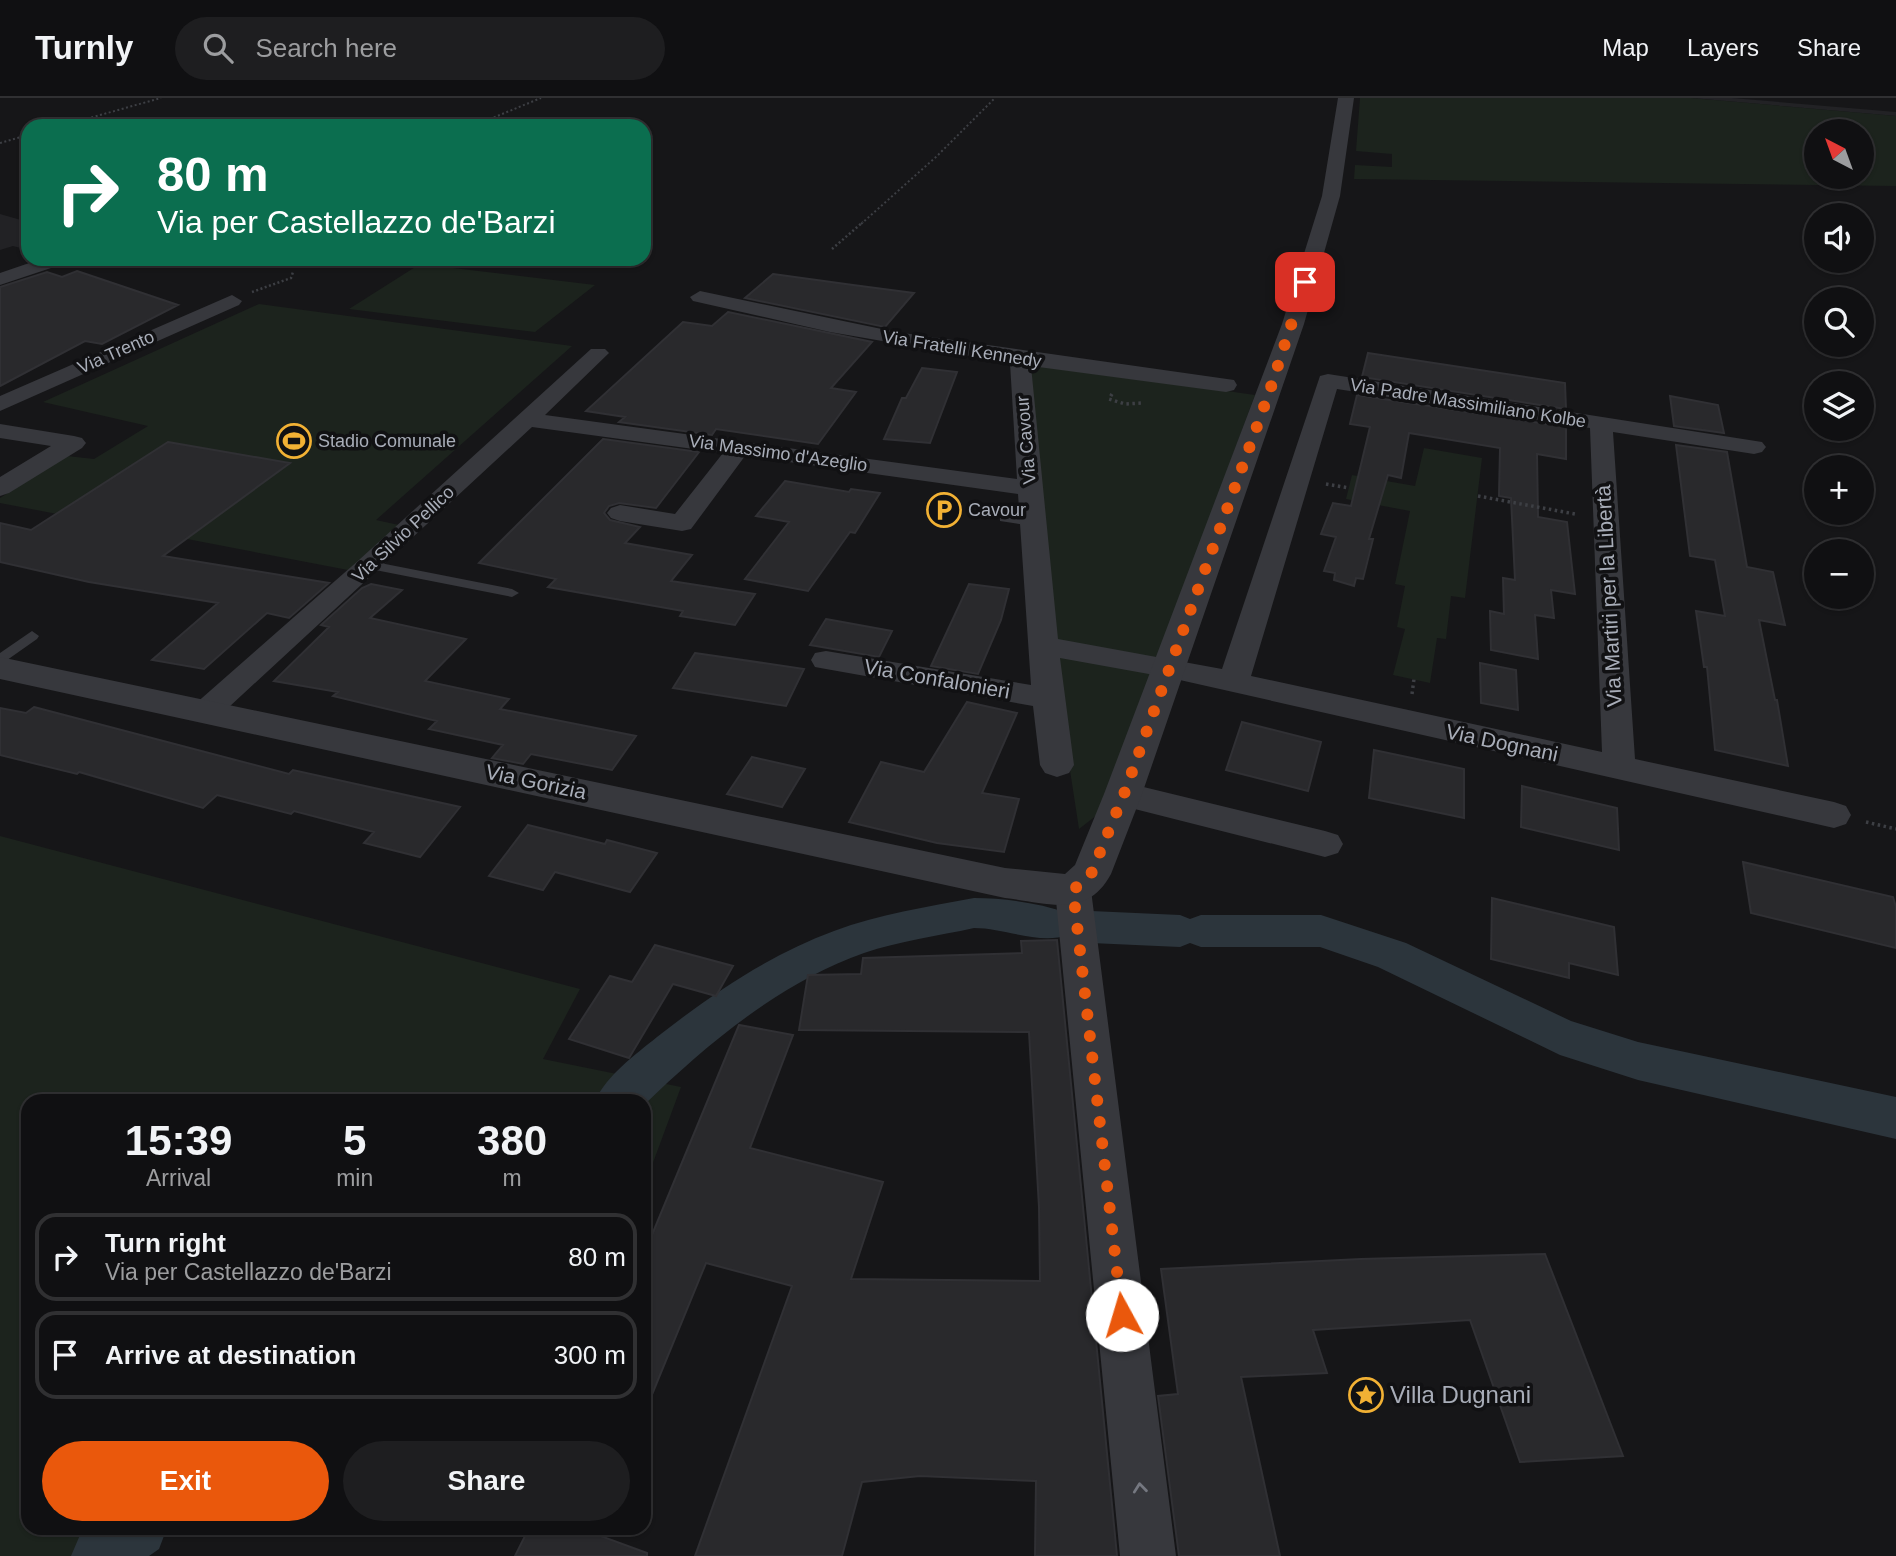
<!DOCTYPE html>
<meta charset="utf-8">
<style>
body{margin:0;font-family:Arial,sans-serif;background:#1e1e20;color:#f1f3f6;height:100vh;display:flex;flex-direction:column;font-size:26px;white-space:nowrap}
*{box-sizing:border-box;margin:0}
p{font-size:23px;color:#9c9d9f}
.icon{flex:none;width:38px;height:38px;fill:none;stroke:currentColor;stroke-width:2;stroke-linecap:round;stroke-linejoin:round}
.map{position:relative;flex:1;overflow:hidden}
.panel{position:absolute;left:21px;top:996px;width:630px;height:441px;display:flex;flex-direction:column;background:#101012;border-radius:21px;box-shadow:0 2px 5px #0004,0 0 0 2px #303032}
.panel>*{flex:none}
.hud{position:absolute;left:21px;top:21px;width:630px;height:147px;border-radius:21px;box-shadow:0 2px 5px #0004,0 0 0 2px #303032;background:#0b6e4f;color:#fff;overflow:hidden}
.needle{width:46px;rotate:319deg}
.fabs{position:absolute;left:1804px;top:21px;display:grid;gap:14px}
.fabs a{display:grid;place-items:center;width:70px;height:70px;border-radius:50%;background:#101012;box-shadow:0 2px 5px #0004,0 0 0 2px #303032;font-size:35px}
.pin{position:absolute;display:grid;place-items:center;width:60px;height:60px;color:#fff;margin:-30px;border-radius:14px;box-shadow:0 4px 10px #0006}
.me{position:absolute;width:77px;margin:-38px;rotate:354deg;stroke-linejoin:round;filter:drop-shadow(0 0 5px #0008)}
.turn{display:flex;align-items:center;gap:24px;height:147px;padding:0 21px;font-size:32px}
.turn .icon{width:91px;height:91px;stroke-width:2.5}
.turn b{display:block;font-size:49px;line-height:60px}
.eta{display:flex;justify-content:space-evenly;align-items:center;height:119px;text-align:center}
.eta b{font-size:42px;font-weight:700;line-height:49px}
.action{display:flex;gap:14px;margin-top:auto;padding:14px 21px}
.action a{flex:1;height:80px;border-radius:42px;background:#ea580c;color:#fff;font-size:28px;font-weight:700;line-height:80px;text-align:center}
.action a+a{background:#1e1e20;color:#f1f3f6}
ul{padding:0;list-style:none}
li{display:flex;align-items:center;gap:21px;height:88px;margin:0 14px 10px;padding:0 7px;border:4px solid #303032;border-radius:21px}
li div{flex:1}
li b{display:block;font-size:26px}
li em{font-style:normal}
header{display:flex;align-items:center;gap:42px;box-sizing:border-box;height:98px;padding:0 35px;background:#101012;border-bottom:2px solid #303032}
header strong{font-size:33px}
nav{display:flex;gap:38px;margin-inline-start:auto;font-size:24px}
.search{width:490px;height:63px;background:#1e1e20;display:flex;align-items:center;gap:18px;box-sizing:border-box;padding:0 24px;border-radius:38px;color:#9c9d9f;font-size:26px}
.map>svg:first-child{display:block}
.built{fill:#222225}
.green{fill:#1c231d;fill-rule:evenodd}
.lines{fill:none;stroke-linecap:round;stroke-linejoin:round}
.canal{fill:#2c353c;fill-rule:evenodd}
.building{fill:#29292c;stroke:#303034;stroke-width:2}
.path-far2{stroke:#3d3f44;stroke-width:2;stroke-dasharray:2 2.5;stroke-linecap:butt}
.path-far1{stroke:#3d3f44;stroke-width:2.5;stroke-dasharray:2 2.5;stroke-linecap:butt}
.path{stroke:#3d3f44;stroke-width:3.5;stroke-dasharray:2.5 3.5;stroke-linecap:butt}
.service{fill:#37383d;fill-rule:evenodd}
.minor{fill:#37383d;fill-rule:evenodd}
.tertiary{fill:#37383d;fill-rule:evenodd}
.oneway{stroke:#757881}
.route{stroke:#ea580c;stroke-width:12;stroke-dasharray:0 21.6}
.labels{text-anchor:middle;stroke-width:7;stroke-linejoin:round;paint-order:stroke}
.far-street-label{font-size:18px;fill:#a8adb8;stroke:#111113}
.far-poi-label{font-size:18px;fill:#a8adb8;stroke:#111113;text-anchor:start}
.street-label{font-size:21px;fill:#a8adb8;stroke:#111113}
.near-poi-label{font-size:24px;fill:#a8adb8;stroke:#111113;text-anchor:start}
</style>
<header>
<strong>Turnly</strong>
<div class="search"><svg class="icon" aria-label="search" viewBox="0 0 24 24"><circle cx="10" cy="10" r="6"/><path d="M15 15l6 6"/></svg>Search here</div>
<nav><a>Map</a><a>Layers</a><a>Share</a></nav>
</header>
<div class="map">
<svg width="1896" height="1458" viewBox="0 0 1896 1458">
<rect width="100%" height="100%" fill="#161618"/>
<path class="built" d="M1691 0H1732L1896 14V18Z
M0 116 28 124V152L13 148 0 152Z"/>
<path class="green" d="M1360 0H1691L1896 18V88L1354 81 1355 67 1392 69V56L1356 53ZM1862 33V79H1816V33Z
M420 166 595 187 535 234 349 211Z
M259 206 572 248 376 422 399 427 348 472 0 405V400L67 358 94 361 148 328 43 304Z
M1025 264 1255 297 1158 560 1051 543Z
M1424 350 1482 360 1465 500 1451 498 1446 541 1437 540 1430 585 1393 577 1405 531 1397 529 1405 488 1395 486 1410 413 1346 401 1352 377 1415 388Z
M1052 555 1153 572 1097 717 1079 731Z
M0 738 580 891 543 961 681 989 644 1089V1003H28V1430H137L82 1458H0Z"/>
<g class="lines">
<path class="canal" d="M974 800C1005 800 1039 805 1068 815L1073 825 1077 818 1091 813 1180 817 1190 821 1201 817H1321L1406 845 1571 923 1638 944 1896 999V1041L1638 982 1560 957 1378 869 1320 849H1201L1190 845 1180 849 1091 845 1077 840 1072 830 1068 837C1039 847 1005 830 974 830 938 838 899 843 864 855 781 884 707 946 644 1007V1003H595C607 977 635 957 657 939 712 896 769 857 834 833 879 816 927 809 974 800Z
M90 1430H167L159 1451 149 1458H71L80 1437Z"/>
</g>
<path class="building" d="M77 173 178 207 102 246 85 243 0 288V189L47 174 62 179Z
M773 176 853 187 914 195 885 229 745 200Z
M728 214 872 244 831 290 856 294 818 346 716 331 712 337 619 324 625 319 586 313 683 224 712 228Z
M1368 255 1565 285 1566 311 1362 279Z
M922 270 957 274 930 345 884 341 902 300H906Z
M1357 297 1566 329V361L1537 356 1538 419 1567 424 1575 496 1551 492 1554 520 1535 517 1538 561 1491 552 1490 513 1504 516 1503 480 1515 482 1511 400 1499 398 1500 350 1409 335 1401 380 1388 377 1369 441H1373L1363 481 1356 480 1354 488 1334 482 1335 475 1324 473 1336 439 1321 436 1333 405 1351 408 1370 329 1350 326Z
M1670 298 1718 307 1724 335 1674 328Z
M603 341 699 354 656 410 619 405 609 408 604 415 610 422 640 429 625 445 692 457 671 483 755 496 735 527 680 518 683 513 548 489 556 481 479 465Z
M168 344 290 365 163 458 329 485 289 520 267 515 204 571 152 562 218 505 89 484 0 464V425L31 432Z
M1676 347 1727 354 1747 469 1773 474 1785 527 1759 522 1775 602H1777L1788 668 1715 652 1707 569H1704L1696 513 1725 518 1715 462 1690 458Z
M785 383 849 394 851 391 880 395 855 435 850 434 808 493 745 481 789 424 756 418Z
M371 486 402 492 370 520 466 541 425 583 509 601 500 611 636 638 612 672 531 656 523 666 492 660 503 647 429 631 437 623 333 598 338 594 274 583 329 529 321 527 362 490Z
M969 486 1009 491 1001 522 978 576 931 568Z
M826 521 892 533 879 559 810 547Z
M695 555 804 571 786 608 673 590Z
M1480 565 1516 572 1518 612 1481 605Z
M967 604 1017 615 982 695 1019 701 1004 754 937 745 849 724 881 664 924 674Z
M34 609 289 676 293 672 460 709 420 759 364 745 374 734 294 713 291 716 217 697 203 710 79 674 77 676 0 657V610L26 615Z
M1242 624 1321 644 1308 693 1226 672Z
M1374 652 1464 671V720L1369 700Z
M752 659 805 671 782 709 727 696Z
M1522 688 1617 710 1619 752 1521 729Z
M528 727 605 746 607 742 657 755 630 794 555 774 543 792 489 778Z
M1743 764 1893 799 1896 809V850L1751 815Z
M1492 800 1614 829 1618 877 1569 865V880L1491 861Z
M1057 842 1117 1458H1035L1036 1383 920 1378 862 1384 842 1458H695L792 1188 706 1165 644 1316V1156L739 927 793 937 750 1050 883 1084 851 1181 1040 1183 1039 1109 1029 934 799 932 808 877 861 876 863 860 1022 855 1021 843Z
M655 847 733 868 716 898 673 886 629 960 569 941 610 878 632 884Z
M1545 1156 1623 1358 1520 1364 1470 1222 1313 1232 1327 1275 1241 1279 1280 1458H1179L1158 1298 1178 1296 1161 1171 1361 1161Z
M529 1430H597L595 1436 647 1455V1458H515Z"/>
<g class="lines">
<path class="path-far2" d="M61 28 161 0
M473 28 541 0
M0 45 28 37
M861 126 937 58 995 0"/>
<path class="path-far1" d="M832 151 863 124
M252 194 291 180 293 174"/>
<path class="path" d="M1112 296 1109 301 1125 306 1142 305
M1326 386 1349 390
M1478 398 1575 416
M1412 596 1414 581
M1866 724 1896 731"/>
<path class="service" d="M1005 416 1033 420 1040 424 1033 428 1000 423V417Z
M370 463 512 491 519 495 512 499 365 470 363 467Z
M32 533 39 538 37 541 0 567V555Z"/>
<path class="minor" d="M41 161H68L66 165 0 187V175Z
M700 193 896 234 1234 282 1237 287 1234 292 1226 294 1031 268 1058 541 1222 571 1320 278 1328 276 1762 344 1766 349 1762 354 1754 356 1613 334 1635 661 1834 704 1846 708 1851 717 1846 726 1834 730 1171 580 1060 560 1074 667 1069 675 1057 679 1045 675 1040 667 1033 608 826 571 815 569 811 562 815 555 826 553 1031 587 1018 396 745 358 691 431 682 433 620 423 611 420 607 415 611 410 620 407 675 416 723 355 532 329 216 621 205 624 194 621 189 614 194 607 360 461 591 251H605L609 255 545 317 1017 381 1010 265 830 234 693 203 690 199ZM1337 291 1590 330 1602 654 1251 578Z
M232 197 242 203 239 207 0 313V298Z
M0 326 74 338 82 340 86 345 82 350 9 395 0 398V379L51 348 0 340Z
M1123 684 1325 733 1338 737 1343 746 1338 755 1325 759 1111 705 1106 696 1111 687Z
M1073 778 1086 782 1091 792 1176 1458H1120L1055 792 1060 782Z"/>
<path class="tertiary" d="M1338 0H1354L1340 98 1304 226 1142 696 1111 776C1087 821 1047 805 1005 800L0 581V559L1005 770 1065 776 1075 767 1104 696 1282 226 1322 98Z"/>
</g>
<defs><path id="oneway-chevron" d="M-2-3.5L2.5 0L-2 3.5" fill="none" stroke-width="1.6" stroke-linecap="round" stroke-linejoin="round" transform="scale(1.75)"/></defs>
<use class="oneway" href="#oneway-chevron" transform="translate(1140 1390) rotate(-96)"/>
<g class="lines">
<path class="route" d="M1122 1217 1073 792 1091 776 1124 696 1269 295 1305 184"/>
</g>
<defs>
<g id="stadium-ring" transform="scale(1.75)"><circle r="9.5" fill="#111113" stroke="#f2b134" stroke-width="1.5"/><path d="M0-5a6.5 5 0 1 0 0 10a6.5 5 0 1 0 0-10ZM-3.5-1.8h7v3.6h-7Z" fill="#f2b134"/></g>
<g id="parking-ring" transform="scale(1.75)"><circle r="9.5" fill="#111113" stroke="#f2b134" stroke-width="1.5"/><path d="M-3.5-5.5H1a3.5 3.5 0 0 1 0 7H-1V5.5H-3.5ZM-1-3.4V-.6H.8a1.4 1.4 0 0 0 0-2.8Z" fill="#f2b134"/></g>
<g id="sight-ring" transform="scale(1.75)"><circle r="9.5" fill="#111113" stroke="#f2b134" stroke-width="1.5"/><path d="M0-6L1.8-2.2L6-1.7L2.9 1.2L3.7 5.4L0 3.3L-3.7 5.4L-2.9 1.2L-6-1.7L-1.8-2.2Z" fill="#f2b134"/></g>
</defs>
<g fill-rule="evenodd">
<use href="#stadium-ring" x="294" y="343"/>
<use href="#parking-ring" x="944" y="412"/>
<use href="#sight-ring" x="1366" y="1297"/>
</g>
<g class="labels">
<g class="far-street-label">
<text transform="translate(962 251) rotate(9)" y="6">Via Fratelli Kennedy</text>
<text transform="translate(116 254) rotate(-24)" y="6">Via Trento</text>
<text transform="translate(1468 305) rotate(9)" y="6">Via Padre Massimiliano Kolbe</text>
<text transform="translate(1026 342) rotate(-95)" y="6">Via Cavour</text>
<text transform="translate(778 355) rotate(8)" y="6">Via Massimo d'Azeglio</text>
<text transform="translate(403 436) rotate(-43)" y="6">Via Silvio Pellico</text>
</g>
<g class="far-poi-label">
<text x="318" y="349">Stadio Comunale</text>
<text x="968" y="418">Cavour</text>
</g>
<g class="street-label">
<text transform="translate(1609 498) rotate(-93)" y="7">Via Martiri per la Libertà</text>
<text transform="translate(937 581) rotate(10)" y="7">Via Confalonieri</text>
<text transform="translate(1502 645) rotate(12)" y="7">Via Dognani</text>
<text transform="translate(536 684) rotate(12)" y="7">Via Gorizia</text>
</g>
<g class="near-poi-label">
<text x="1390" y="1305">Villa Dugnani</text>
</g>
</g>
</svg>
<div class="fabs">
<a><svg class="needle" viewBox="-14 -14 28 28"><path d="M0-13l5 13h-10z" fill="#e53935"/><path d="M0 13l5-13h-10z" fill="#9c9d9f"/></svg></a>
<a><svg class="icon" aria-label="sound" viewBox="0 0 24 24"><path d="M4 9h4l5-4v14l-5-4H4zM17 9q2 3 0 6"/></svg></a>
<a><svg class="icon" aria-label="search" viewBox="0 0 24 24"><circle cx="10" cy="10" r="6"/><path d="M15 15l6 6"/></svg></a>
<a><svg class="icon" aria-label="layers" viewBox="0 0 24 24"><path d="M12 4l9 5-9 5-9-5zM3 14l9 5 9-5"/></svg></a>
<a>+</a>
<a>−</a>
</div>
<div class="pin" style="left:1305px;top:184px;background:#d93025"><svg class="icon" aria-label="arrive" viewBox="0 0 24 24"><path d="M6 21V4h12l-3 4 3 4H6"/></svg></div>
<svg class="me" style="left:1122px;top:1217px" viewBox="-20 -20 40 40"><circle r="19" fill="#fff"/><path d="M0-13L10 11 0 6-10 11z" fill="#ea580c"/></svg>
<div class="hud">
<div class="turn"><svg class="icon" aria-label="right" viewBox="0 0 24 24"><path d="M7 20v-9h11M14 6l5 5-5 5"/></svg><div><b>80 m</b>Via per Castellazzo de'Barzi</div></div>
</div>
<section class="panel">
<div class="eta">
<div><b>15:39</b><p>Arrival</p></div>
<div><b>5</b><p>min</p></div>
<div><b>380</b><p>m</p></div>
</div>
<ul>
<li><svg class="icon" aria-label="right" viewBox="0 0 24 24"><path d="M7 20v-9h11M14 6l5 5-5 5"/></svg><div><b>Turn right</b><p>Via per Castellazzo de'Barzi</p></div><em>80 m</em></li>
<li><svg class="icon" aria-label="arrive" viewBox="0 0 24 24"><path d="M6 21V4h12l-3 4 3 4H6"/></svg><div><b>Arrive at destination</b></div><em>300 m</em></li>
</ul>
<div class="action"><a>Exit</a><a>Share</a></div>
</section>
</div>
